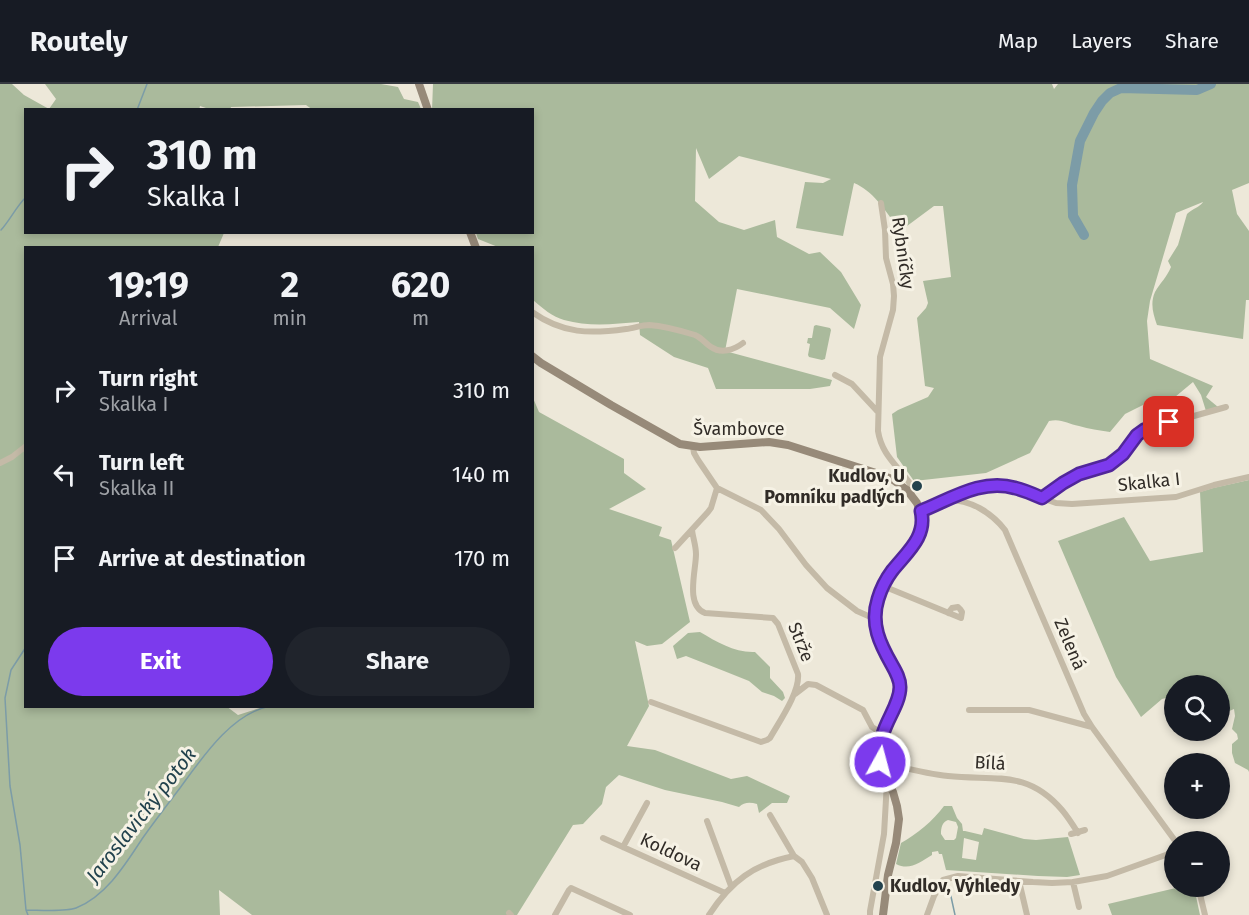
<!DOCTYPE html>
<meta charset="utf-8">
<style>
body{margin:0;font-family:"Fira Sans",sans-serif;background:#20242c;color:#f1f3f6;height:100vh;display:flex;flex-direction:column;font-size:22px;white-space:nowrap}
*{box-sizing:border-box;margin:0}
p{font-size:20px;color:#9ea1a6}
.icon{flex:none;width:33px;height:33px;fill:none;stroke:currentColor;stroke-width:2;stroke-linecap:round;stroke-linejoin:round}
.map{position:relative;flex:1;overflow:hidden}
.drawer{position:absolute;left:24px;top:162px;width:510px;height:462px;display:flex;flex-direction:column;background:#171b24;border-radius:0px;box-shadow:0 3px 9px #0003}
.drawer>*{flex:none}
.top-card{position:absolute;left:24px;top:24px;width:510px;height:126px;border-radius:0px;box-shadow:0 3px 9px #0003;background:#171b24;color:#f1f3f6;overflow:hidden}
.controls{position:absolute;left:1164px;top:591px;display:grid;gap:12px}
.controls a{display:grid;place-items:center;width:66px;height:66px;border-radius:50%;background:#171b24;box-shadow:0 3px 9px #0003;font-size:30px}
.pin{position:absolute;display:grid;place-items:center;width:51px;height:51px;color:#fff;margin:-26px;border-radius:12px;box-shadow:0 3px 9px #0006}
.me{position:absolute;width:66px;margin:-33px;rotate:7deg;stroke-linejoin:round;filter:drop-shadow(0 0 4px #0008)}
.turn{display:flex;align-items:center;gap:21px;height:126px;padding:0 24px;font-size:27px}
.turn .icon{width:78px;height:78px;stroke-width:2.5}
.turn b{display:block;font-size:42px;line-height:51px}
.eta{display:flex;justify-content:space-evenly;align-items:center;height:102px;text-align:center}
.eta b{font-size:36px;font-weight:700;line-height:42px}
.button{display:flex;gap:12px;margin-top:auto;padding:12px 24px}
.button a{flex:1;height:69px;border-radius:36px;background:#7c3aed;color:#fff;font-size:24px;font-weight:700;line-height:69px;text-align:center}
.button a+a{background:#20242c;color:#f1f3f6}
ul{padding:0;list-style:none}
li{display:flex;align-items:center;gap:18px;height:84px;padding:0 24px}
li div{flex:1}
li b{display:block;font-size:22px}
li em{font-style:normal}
header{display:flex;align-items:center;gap:36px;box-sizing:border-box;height:84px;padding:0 30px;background:#171b24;border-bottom:2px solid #363941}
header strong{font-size:28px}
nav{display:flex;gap:33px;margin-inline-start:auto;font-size:21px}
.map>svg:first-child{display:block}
.green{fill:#aaba9c;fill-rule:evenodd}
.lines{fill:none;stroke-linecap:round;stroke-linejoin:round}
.stream{stroke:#7c9ca7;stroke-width:1.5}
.river{stroke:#7c9ca7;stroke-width:10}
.street{stroke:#c4baa7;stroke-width:6}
.secondary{stroke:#978a79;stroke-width:8}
.route-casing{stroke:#51269a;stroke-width:15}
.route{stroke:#7c3aed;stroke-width:10}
.poi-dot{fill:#22424d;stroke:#f6f2e5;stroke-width:2}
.labels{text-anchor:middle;stroke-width:6;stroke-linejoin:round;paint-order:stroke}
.street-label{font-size:18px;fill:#312c27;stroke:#f6f2e5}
.poi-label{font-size:18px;font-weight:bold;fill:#312c27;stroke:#f6f2e5;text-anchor:end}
.water-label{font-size:20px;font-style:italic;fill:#22424d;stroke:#f6f2e5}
</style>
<header>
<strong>Routely</strong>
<nav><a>Map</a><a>Layers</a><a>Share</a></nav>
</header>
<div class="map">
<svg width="1249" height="831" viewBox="0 0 1249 831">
<rect width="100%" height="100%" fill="#ede8d9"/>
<path class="green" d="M0 0H12L24 11 49 25 56 15 45 0H381L398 3 404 15 418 18 421 25 313 26 306 21 231 23 230 26 209 25 200 22 199 26H26V148L224 149 218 163 26 164V622H226L238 631 266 622H532L533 314 539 328 624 375V389L646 405 609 425 662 443 659 452 671 456 690 538 662 560 647 562 635 557 649 622 627 662 655 666 731 695 747 692 790 712 787 719H772L759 729 757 720C750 718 744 718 739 723L722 718 665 706 619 691 606 703 602 720 583 740 573 741 517 831H252L219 806 220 831H0Z
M433 0H1052L1054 5 1058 0H1249V99L1232 106 1237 130 1249 147V216H1246L1243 255 1157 241C1153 230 1150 219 1155 208 1160 199 1167 193 1171 183L1168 177 1178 161 1187 130C1192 125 1200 123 1203 118L1176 129 1150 217 1147 237 1150 275 1213 302 1206 313 1218 323 1206 327 1201 311 1193 298 1175 313 1155 315 1125 330 1110 348C1099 346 1089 345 1079 342 1068 340 1061 334 1049 337L1030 369 986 389 914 397 897 373 892 330 898 326 928 313 934 304 925 302 917 234 926 224 928 219 923 197 951 193 943 122H934L907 142 896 141C884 125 873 107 854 99L843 152 796 144 805 98 823 99 831 95 739 72 709 95 696 64 695 117 719 138 744 146 775 136 777 153 809 170 820 168 841 188 861 221 854 245 830 224 737 205 725 267 832 296 830 302 810 305H716L708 284 674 273 640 251 639 238C614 240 589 243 564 236 553 233 542 224 533 216L532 164 498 163 478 155 476 149 532 148V26H432Z
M816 241 830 244 831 246 825 275 822 276 809 273 808 271 810 260 807 259 808 254H812L814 242Z
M1249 396V688L1248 686 1235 679 1232 669V660L1238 655 1237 650 1232 645 1235 632 1234 625 1220 631V602H1174V618L1170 613 1162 615 1141 633 1116 593 1058 457 1124 433 1150 477 1203 468 1200 408 1213 404Z
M700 548C717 558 735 569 755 568L770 583V594L783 608 785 614 782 617 774 612 762 608 749 597 724 587 686 572 677 575 673 562 688 549Z
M944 722H952L957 734 962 740 963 747H965L982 751 984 744 1024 755 1036 756 1068 753 1080 791 1067 793 1038 792 946 786 942 770H939L938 767 932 768V771C920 778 910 787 896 780L901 759C917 750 933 737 944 722ZM948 736 956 738 958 743 956 754 954 756H945L941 750C941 744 942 738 948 736ZM964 754 979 758 976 776 962 774Z
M1180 803H1194L1200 831H1112L1108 820Z"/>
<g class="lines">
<path class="stream" d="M137 26 147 0
M1 146C10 136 16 123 26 113
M26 563 11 586 5 614 10 702 20 761 26 826
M950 808 955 831
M28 831 26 826C39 826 66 828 76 824 106 812 125 781 142 755 154 738 167 721 180 704 202 674 231 630 270 622"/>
<path class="river" d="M1084 151 1073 132 1072 101 1080 57 1094 29 1102 17 1110 9 1121 4 1197 6 1211 0"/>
<path class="street" d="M881 119 885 146 886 174 893 200 894 212 893 226 880 273 878 347C882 373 900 383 913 404L911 411
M532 228C563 250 590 250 626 245 634 244 642 241 649 241 663 242 682 247 695 251 702 254 705 259 711 263 721 270 734 266 743 259
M835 291 852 300 878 328
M693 363 694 369 698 376 717 404 761 426 779 445 806 481 827 504 857 527 875 535
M0 379 12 373 26 362
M1042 413 1079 390 1109 382 1123 370 1137 351 1144 346 1226 323
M947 416C970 415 992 429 1005 446L1084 630 1092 643 1176 758
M921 427 974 405 991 401 1014 404 1056 419 1072 420 1176 413 1214 401 1249 393
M675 464 708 428 711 424 717 404
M883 502 961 534 962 528 960 525 958 523 952 524 948 529
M795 610 808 600 816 601 863 626 872 643 883 650
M651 618 761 658 767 656 770 654C779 638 800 608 798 590L778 540 773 534 705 529C685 521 696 487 696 470 696 462 693 454 692 446
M969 626H1029L1092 643
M880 678C902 683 925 690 948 692 994 697 1027 685 1062 726 1068 733 1073 741 1078 749
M770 731 794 772 802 778 812 794 827 831
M707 737 731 802
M1071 750 1085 746
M603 754 725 809
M623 763 647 719
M1019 797 1027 831
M1073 798 1079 823
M1198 802 1205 831
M509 829 511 831
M555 831 569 806 571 804 630 831
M709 831C731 797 754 780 794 772
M870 831V827L884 750 887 698
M927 831 934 812 943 796 958 792 1033 798 1052 799 1073 798 1107 792 1174 768"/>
<path class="secondary" d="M419 0 428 26
M470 148 476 164
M532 272 541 279 611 321 680 360 700 363 769 358 788 361 873 388 892 395 907 406 917 419 922 433V444L919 452 911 465 887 494 880 510 875 527 878 553 897 590 900 603 898 613 883 650 880 670 881 684 893 708 897 722 899 735 896 759 888 791 883 831"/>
</g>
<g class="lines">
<g class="route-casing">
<path id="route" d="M880 678C880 669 880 659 883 650 887 635 900 619 900 603 900 595 896 588 892 581 880 560 870 540 878 515 881 505 886 495 892 487 907 468 927 453 921 427 951 415 982 394 1015 404 1024 406 1033 410 1042 414L1063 399 1079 390 1109 381 1123 370 1137 351 1144 346 1169 338"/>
</g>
<use href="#route" class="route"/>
</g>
<g class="poi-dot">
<circle cx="917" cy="402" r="6"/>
<circle cx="878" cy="802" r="6"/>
</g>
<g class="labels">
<g class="street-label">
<text transform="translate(903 169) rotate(82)" y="6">Rybníčky</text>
<text x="739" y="351">Švambovce</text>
<text transform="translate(1149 398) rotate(-6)" y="6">Skalka I</text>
<text transform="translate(801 558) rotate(68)" y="6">Strže</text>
<text transform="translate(1070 560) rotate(67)" y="6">Zelená</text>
<text transform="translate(990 679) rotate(3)" y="6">Bílá</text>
<text transform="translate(671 768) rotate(25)" y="6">Koldova</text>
</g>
<g class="poi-label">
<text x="905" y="398">Kudlov, U<tspan x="905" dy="21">Pomníku padlých</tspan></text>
<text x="890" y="808" text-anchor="start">Kudlov, Výhledy</text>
</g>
<g class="water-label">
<text transform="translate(141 731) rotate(-52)" y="7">Jaroslavický potok</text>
</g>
</g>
</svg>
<div class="controls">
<a><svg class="icon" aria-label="search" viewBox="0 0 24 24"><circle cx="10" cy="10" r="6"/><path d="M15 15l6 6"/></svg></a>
<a>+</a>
<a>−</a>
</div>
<div class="pin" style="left:1169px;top:338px;background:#d93025"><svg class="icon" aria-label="arrive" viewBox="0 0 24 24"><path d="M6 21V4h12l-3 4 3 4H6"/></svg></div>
<svg class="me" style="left:880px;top:678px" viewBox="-20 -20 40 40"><circle r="17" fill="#7c3aed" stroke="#fff" stroke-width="3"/><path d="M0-11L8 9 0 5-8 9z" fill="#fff"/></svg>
<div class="top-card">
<div class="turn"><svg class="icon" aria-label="right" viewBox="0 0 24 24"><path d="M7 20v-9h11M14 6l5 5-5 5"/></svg><div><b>310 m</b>Skalka I</div></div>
</div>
<section class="drawer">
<div class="eta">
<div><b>19:19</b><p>Arrival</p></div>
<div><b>2</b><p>min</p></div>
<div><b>620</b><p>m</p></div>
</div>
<ul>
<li><svg class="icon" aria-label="right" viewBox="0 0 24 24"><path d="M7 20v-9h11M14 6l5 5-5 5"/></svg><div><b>Turn right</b><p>Skalka I</p></div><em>310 m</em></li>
<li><svg class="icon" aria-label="left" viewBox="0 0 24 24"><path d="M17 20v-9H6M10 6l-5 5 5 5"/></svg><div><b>Turn left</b><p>Skalka II</p></div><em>140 m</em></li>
<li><svg class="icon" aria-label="arrive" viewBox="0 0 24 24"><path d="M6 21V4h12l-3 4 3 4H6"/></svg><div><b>Arrive at destination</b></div><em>170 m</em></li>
</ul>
<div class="button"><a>Exit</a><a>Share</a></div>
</section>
</div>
